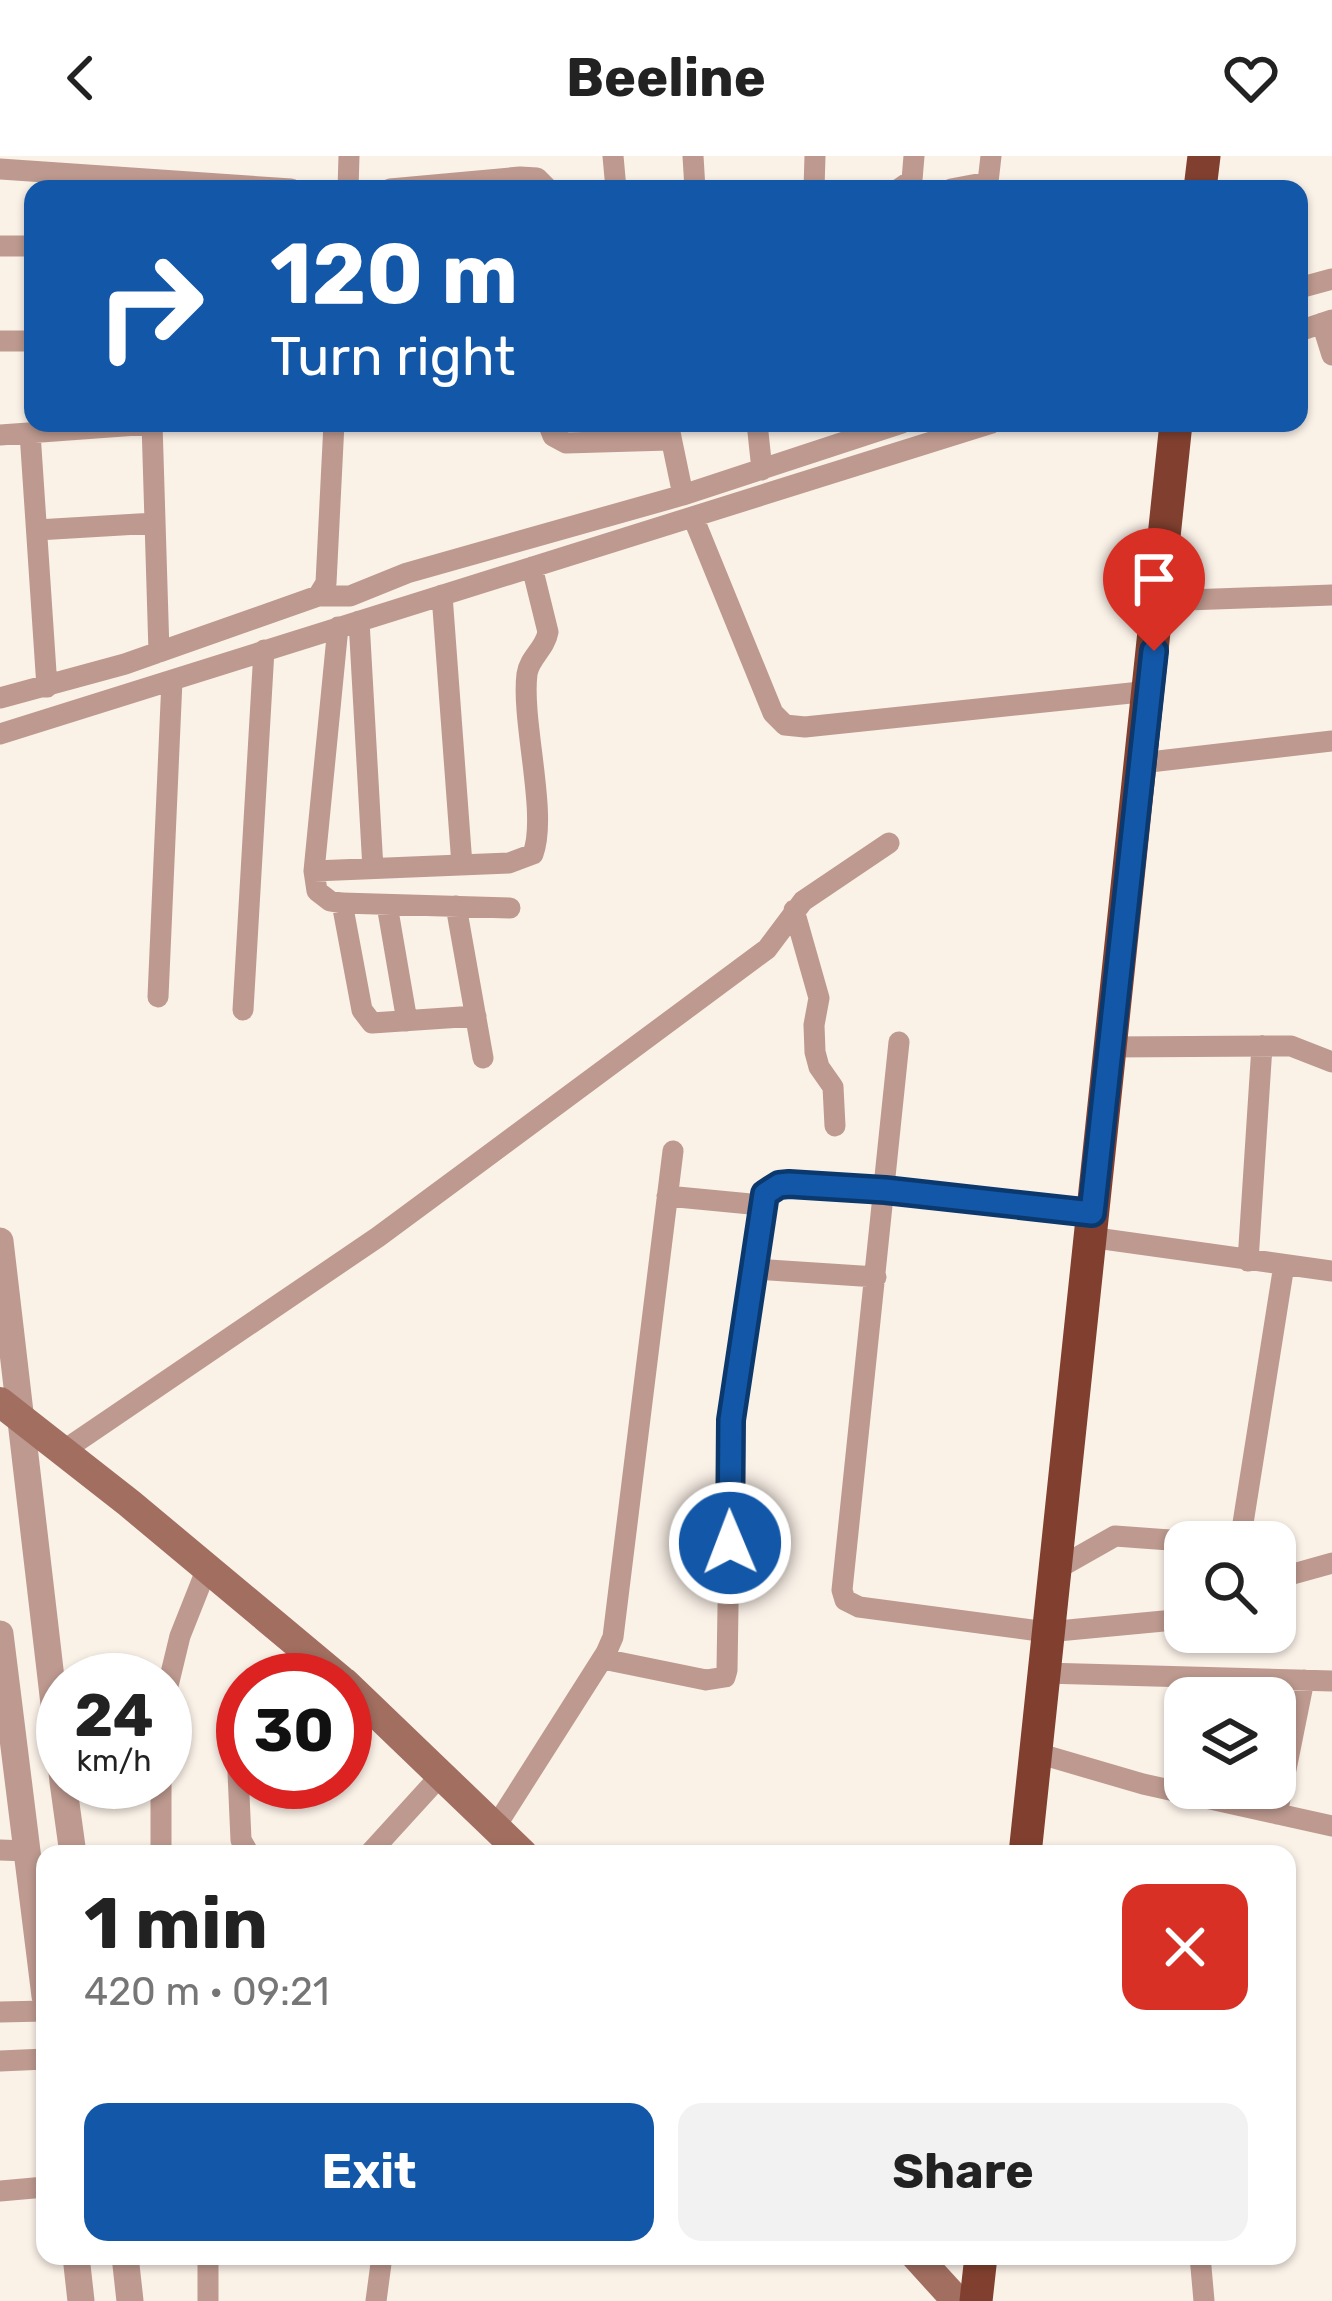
<!DOCTYPE html>
<meta charset="utf-8">
<style>
body{margin:0;font-family:Rubik,sans-serif;background:#f2f2f2;color:#222;height:100vh;display:flex;flex-direction:column;font-size:45px;white-space:nowrap}
*{box-sizing:border-box;margin:0}
p{font-size:39px;color:#767676}
.icon{flex:none;width:66px;height:66px;fill:none;stroke:currentColor;stroke-width:2;stroke-linecap:round;stroke-linejoin:round}
.map{position:relative;flex:1;overflow:hidden}
.drawer{position:absolute;left:36px;top:1689px;width:1260px;height:420px;display:flex;flex-direction:column;background:#fff;border-radius:24px;box-shadow:0 3px 9px #0004}
.drawer>*{flex:none}
.top-card{position:absolute;left:24px;top:24px;width:1284px;height:252px;border-radius:24px;box-shadow:0 3px 9px #0004;background:#1358a8;color:#fff;overflow:hidden}
.fabs{position:absolute;left:1164px;top:1365px;display:grid;gap:24px}
.fabs a{display:grid;place-items:center;width:132px;height:132px;border-radius:24px;background:#fff;box-shadow:0 3px 9px #0004;font-size:60px}
.speed{position:absolute;left:36px;top:1497px;display:flex;gap:24px;font-size:60px;font-weight:700;text-align:center}
.speed>*{display:grid;place-content:center;width:156px;height:156px;border-radius:50%;background:#fff;box-shadow:0 3px 9px #0004;line-height:1}
.speed small{font-size:30px;font-weight:400}
.speed .limit{border:18px solid #d22;background:#fff;color:#111}
.pin{position:absolute;display:grid;place-items:center;width:102px;height:102px;color:#fff;margin:-123px -51px;border-radius:50% 50% 50% 0;rotate:-45deg;box-shadow:0 0 12px #0007}
.pin .icon{rotate:45deg}
.me{position:absolute;width:132px;margin:-66px;rotate:359deg;stroke-linejoin:round;filter:drop-shadow(0 0 9px #0008)}
.turn{display:flex;align-items:center;gap:42px;height:252px;padding:0 48px;font-size:54px}
.turn .icon{width:156px;height:156px;stroke-width:2.5}
.turn b{display:block;font-size:84px;line-height:102px}
.round{display:grid;place-items:center;flex:none;width:126px;height:126px;border-radius:24px;background:#f2f2f2}
.summary{display:flex;align-items:center;justify-content:space-between;height:204px;padding:0 48px}
h1{font-size:72px;font-weight:700;line-height:90px}
.action{display:flex;gap:24px;margin-top:auto;padding:24px 48px}
.action a{flex:1;height:138px;border-radius:24px;background:#1358a8;color:#fff;font-size:48px;font-weight:700;line-height:138px;text-align:center}
.action a+a{background:#f2f2f2;color:#222}
header{display:flex;justify-content:space-between;align-items:center;height:156px;padding:0 48px;background:#fff;font-size:54px;font-weight:700}
.map>svg:first-child{display:block}
.lines{fill:none;stroke-linecap:round;stroke-linejoin:round}
.minor{stroke:#bd998f;stroke-width:21}
.tertiary{stroke:#bd998f;stroke-width:27}
.secondary{stroke:#a16e60;stroke-width:30}
.trunk{stroke:#81402f;stroke-width:33}
.route-casing{stroke:#0c396d;stroke-width:30}
.route{stroke:#1358a8;stroke-width:21}
</style>
<header><svg class="icon" aria-label="back" viewBox="0 0 24 24"><path d="M15 5l-7 7 7 7"/></svg>Beeline<svg class="icon" aria-label="heart" viewBox="0 0 24 24"><path d="M12 20l-8-8c-3-5 5-10 8-4 3-6 11-1 8 4z"/></svg></header>
<div class="map">
<svg width="1332" height="2145" viewBox="0 0 1332 2145">
<rect width="100%" height="100%" fill="#faf1e7"/>
<g class="lines">
<path class="minor" d="M613 0 616 33
M693 0 695 33
M0 13 291 33
M348 33 349 0
M390 33 520 21 537 22 548 33
M814 33 815 0
M899 33 912 24 914 0
M951 33 988 26 991 0
M0 90H33
M1299 132 1332 123
M1322 167 1332 199
M1299 175 1332 164
M0 185H33
M152 267 159 496
M548 267 553 280 566 287 669 284
M668 267 683 339 902 267
M757 267 762 314
M30 277 47 531
M0 279 151 268
M693 361 773 557 785 569 805 571 1150 535
M37 374 155 367
M442 439 462 709
M318 440H350L407 417 683 339
M1158 445 1332 439
M359 465 373 713
M338 471 314 715 317 735 330 745 342 747 510 752
M0 542 125 508 318 440 326 427 334 267
M0 578 992 267
M1141 607 1332 585
M314 715 509 707 533 698C548 658 521 565 527 518 529 502 545 493 548 476L532 411
M342 747 362 854 372 867 476 860
M387 749 407 865
M456 750 483 902
M794 754 819 842 814 869 815 896 819 911 833 931 835 970
M158 841 172 524
M243 854 264 494
M899 886 842 1434 845 1444 859 1451 1047 1476 1185 1463
M1110 891 1291 890 1332 906
M667 1040 761 1049
M1089 1081 1332 1115
M1248 1105 1262 890
M753 1113 876 1121
M63 1295 378 1081 489 999 767 793 803 745 889 687
M1240 1386 1284 1109
M1055 1414 1115 1380 1197 1386
M1275 1423 1332 1407
M603 1503 706 1524 725 1521 727 1514 731 1264 765 1038 779 1029 789 1028 885 1034 1092 1057
M1044 1517 1332 1525
M165 1542 180 1480 207 1412
M237 1594 241 1684 249 1698
M1037 1597 1143 1628 1332 1670
M1277 1658 1304 1524
M496 1670 606 1497 613 1481 673 995
M0 1694 27 1695
M161 1698V1626
M369 1698 442 1618
M0 1856 45 1855
M0 1905 45 1903
M0 2035 45 2031
M208 2100V2145
M1200 2100 1204 2145
M376 2145 382 2100"/>
<path class="tertiary" d="M0 1085 63 1625
M0 1478 45 1840
M63 1626 73 1698
M76 2100 81 2145
M125 2100 130 2145"/>
<path class="secondary" d="M0 1246 129 1347 341 1524
M345 1527 523 1698
M916 2100 957 2145"/>
<path class="trunk" d="M1200 33 1204 0
M1025 1698 1176 267
M976 2145 981 2100"/>
</g>
<g class="lines">
<g class="route-casing">
<path id="route" d="M730 1387 731 1264 765 1038 779 1029 789 1028 885 1034 1092 1057 1154 495"/>
</g>
<use href="#route" class="route"/>
</g>
</svg>
<div class="fabs">
<a><svg class="icon" aria-label="search" viewBox="0 0 24 24"><circle cx="10" cy="10" r="6"/><path d="M15 15l6 6"/></svg></a>
<a><svg class="icon" aria-label="layers" viewBox="0 0 24 24"><path d="M12 4l9 5-9 5-9-5zM3 14l9 5 9-5"/></svg></a>
</div>
<div class="speed"><div>24<small>km/h</small></div><div class="limit">30</div></div>
<div class="pin" style="left:1154px;top:495px;background:#d93025"><svg class="icon" aria-label="arrive" viewBox="0 0 24 24"><path d="M6 21V4h12l-3 4 3 4H6"/></svg></div>
<svg class="me" style="left:730px;top:1387px" viewBox="-20 -20 40 40"><circle r="17" fill="#1358a8" stroke="#fff" stroke-width="3"/><path d="M0-11L8 9 0 5-8 9z" fill="#fff"/></svg>
<div class="top-card">
<div class="turn"><svg class="icon" aria-label="right" viewBox="0 0 24 24"><path d="M7 20v-9h11M14 6l5 5-5 5"/></svg><div><b>120 m</b>Turn right</div></div>
</div>
<section class="drawer">
<div class="summary"><div><h1>1 min</h1><p>420 m · 09:21</p></div><a class="round" style="background:#d93025;color:#fff"><svg class="icon" aria-label="close" viewBox="0 0 24 24"><path d="M6 6l12 12M18 6L6 18"/></svg></a></div>
<div class="action"><a>Exit</a><a>Share</a></div>
</section>
</div>
